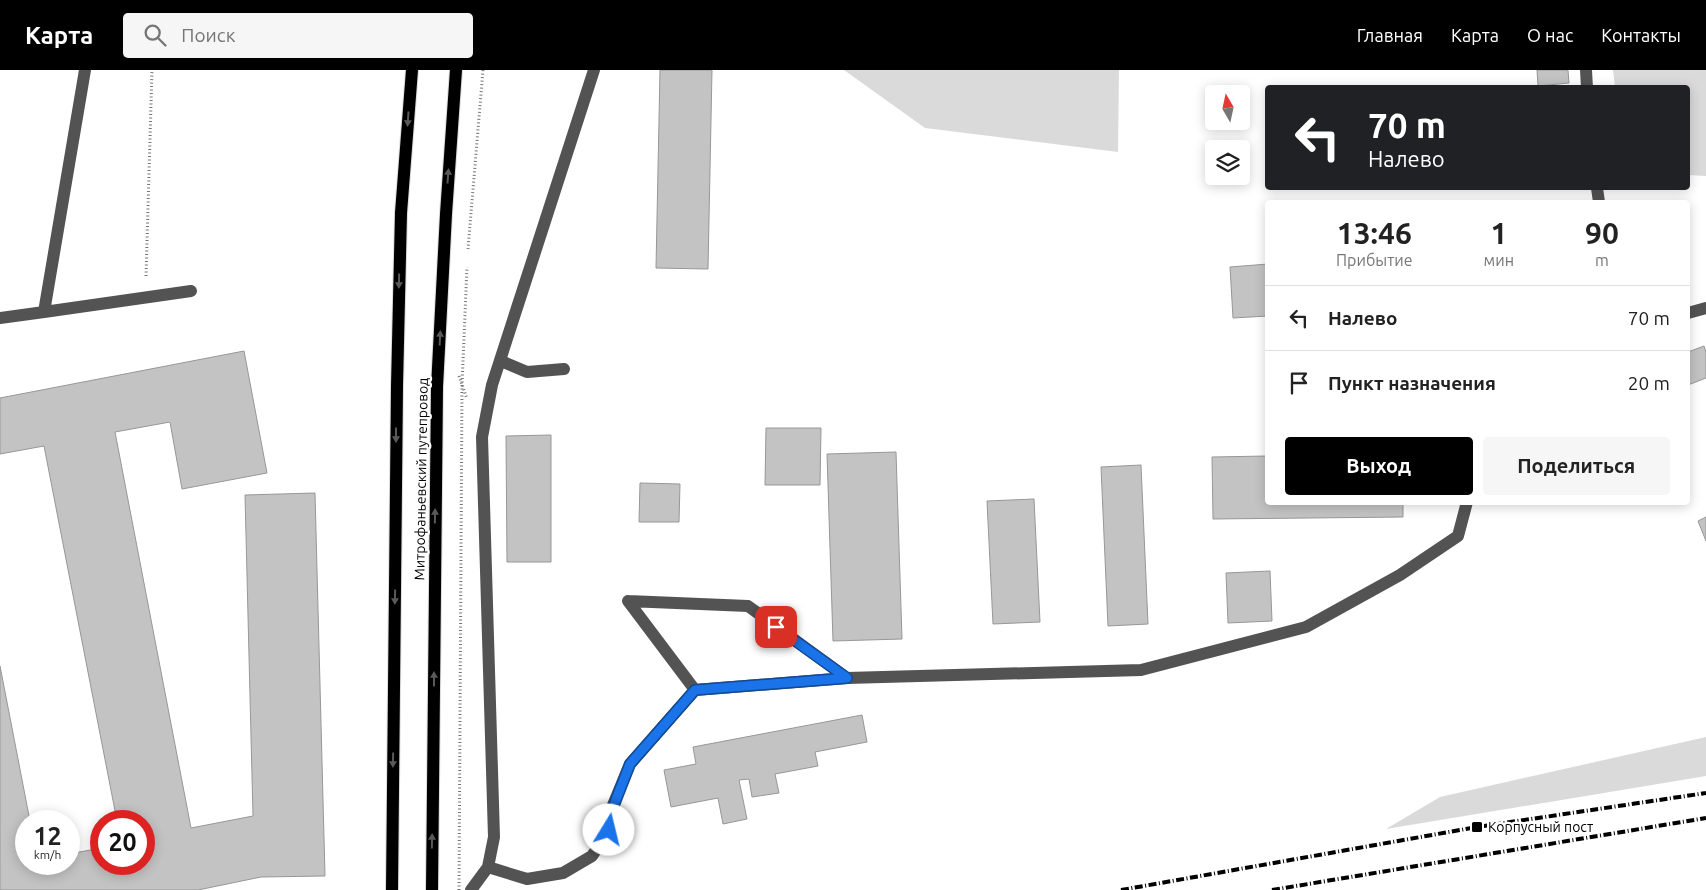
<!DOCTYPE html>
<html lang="ru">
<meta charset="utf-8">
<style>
body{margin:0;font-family:Ubuntu,sans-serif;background:#f6f6f6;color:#222;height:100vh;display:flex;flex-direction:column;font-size:19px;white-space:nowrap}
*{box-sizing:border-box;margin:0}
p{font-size:16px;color:#767676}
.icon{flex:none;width:28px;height:28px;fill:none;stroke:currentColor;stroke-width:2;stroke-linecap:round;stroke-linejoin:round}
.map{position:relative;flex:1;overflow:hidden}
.panel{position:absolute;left:1265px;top:130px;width:425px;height:305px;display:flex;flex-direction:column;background:#fff;border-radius:5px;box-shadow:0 2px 12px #0003}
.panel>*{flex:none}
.hud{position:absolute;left:1265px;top:15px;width:425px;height:105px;border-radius:5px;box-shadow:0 2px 12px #0003;background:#202124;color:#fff;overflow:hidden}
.needle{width:32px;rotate:351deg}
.fabs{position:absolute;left:1205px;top:15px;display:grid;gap:10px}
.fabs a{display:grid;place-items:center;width:45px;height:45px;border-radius:5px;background:#fff;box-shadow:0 2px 12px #0003;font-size:25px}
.speed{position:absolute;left:15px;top:740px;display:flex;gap:10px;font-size:25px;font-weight:700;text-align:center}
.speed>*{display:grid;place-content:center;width:65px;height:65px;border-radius:50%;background:#fff;box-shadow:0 2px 12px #0003;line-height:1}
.speed small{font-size:12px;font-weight:400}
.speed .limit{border:8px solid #d22;background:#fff;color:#111}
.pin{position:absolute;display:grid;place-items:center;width:42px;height:42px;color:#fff;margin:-21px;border-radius:10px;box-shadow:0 2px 8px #0006}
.me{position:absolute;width:55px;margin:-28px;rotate:9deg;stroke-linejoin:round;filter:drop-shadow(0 0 4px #0008)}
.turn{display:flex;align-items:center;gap:18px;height:105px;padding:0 20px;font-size:22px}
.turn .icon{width:65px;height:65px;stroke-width:2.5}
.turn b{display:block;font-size:35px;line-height:42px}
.eta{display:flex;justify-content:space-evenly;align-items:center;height:85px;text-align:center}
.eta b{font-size:30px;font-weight:600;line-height:35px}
.button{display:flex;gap:10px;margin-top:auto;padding:10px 20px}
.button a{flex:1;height:58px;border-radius:5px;background:#000;color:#fff;font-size:20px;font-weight:600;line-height:58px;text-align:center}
.button a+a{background:#f6f6f6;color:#222}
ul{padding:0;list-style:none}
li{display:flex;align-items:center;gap:15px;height:65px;padding:0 20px;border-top:1px solid #e0e0e0}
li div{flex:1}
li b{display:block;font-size:19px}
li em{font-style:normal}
header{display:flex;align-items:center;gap:30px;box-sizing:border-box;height:70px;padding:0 25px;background:#000;color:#fff}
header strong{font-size:24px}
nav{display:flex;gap:28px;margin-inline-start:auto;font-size:18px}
.search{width:350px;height:45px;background:#f6f6f6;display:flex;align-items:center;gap:12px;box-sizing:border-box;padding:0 18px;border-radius:5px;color:#767676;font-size:19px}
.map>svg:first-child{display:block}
.green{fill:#dadada}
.building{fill:#c3c3c3;stroke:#979797}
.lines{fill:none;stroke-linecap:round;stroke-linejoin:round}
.major-casing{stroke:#dbdbdb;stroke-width:14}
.path{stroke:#757575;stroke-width:3;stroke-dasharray:1 2.5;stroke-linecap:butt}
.minor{stroke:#535353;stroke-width:12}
.major{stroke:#000;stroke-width:12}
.rail{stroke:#000;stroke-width:4;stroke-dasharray:8 2.5 1 2.5;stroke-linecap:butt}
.major-bridge-casing{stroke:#dbdbdb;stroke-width:14;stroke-linecap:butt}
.path-bridge{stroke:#757575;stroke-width:3;stroke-dasharray:1 2.5;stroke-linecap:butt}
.major-bridge{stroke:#000;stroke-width:12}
.oneway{fill:#595959}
.route-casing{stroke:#114b97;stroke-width:12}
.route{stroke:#1a73e8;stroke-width:9}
.poi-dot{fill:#000;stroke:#fff;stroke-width:2}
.labels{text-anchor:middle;stroke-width:4.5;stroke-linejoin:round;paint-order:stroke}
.street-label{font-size:14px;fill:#000;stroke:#fff}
.poi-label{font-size:14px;fill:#000;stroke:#fff;text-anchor:start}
</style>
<header>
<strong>Карта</strong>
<div class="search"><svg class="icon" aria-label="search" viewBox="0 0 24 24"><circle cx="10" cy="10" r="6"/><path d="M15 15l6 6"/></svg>Поиск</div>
<nav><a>Главная</a><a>Карта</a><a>О нас</a><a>Контакты</a></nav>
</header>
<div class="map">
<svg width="1706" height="820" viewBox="0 0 1706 820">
<rect width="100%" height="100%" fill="#fff"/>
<path class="green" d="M844 0H1119L1118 82 925 58Z
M1613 0H1706V106L1688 105V18L1615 17Z
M1706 667V706L1386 759 1440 727Z"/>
<path class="building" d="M660 0H712L708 199 656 198Z
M1537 0H1568L1569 13 1538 16Z
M1268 194V246L1233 248 1230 197Z
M1704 276 1706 282V308L1688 315V282Z
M244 281 267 403 182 419 170 352 115 362 191 758 253 746 245 425 315 423 325 806 261 807 198 820H0V596L30 751H26V794H69V784L101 778V794H144V751H117L44 376 0 384V328Z
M766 358H821L820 415H765Z
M551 365V492H507L506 366Z
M896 382 902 569 833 571 827 384Z
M1268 386V432H1403V447L1213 449 1212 387Z
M1141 395 1148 554 1108 556 1101 397Z
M640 413 680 414 679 452H639Z
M1034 429 1040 552 993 554 987 431Z
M1706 447V471L1698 451Z
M1270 501 1272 551 1228 553 1226 503Z
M862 645 867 672 815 682 818 696 775 704 779 723 752 727 749 709 739 710 747 749 723 754 718 728 671 737 664 700 696 694 693 677Z"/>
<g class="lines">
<g class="major-casing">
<path id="major" d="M392 820 397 316 401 143 412 0
M432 820 437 317"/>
</g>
<path class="path" d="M146 206 152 0
M459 306 467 329"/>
<path class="minor" d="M1586 0 1587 18
M1597 118 1599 132
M44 242 191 221
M1688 243 1706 238
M0 248 44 242 85 0
M501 291 527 302 564 299
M628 531 695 620 847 608 1141 600 1306 557 1400 505 1458 466 1467 432
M628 531 748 536 847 608
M488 797 527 809 563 803 592 786 609 760 613 735 630 694 695 620
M471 820 488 797 494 767 482 367 492 315 594 0"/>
<use href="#major" class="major"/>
<path class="rail" d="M1121 820 1477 757 1706 723
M1272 820 1706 748"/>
<g class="major-bridge-casing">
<path id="major-bridge" d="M437 317 446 144 456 0"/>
</g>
<path class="path-bridge" d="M468 179 483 0
M459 820 462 315 467 197"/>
<use href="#major-bridge" class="major-bridge"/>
</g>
<defs><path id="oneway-solid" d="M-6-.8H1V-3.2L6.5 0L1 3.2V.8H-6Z" transform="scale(1.25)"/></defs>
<g class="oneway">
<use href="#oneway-solid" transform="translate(408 49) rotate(94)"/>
<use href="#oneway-solid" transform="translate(448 106) rotate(-86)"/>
<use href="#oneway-solid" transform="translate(399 211) rotate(91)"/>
<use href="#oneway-solid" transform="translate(440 268) rotate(-87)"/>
<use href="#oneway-solid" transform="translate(396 365) rotate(90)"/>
<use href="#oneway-solid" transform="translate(435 446) rotate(-89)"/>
<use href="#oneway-solid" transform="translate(395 527) rotate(91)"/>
<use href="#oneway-solid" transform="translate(434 609) rotate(-90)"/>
<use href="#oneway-solid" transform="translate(393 690) rotate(91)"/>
<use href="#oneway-solid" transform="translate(432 771) rotate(-89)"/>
</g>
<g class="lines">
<g class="route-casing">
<path id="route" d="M609 760 614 735 630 694 695 620 847 608 776 557"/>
</g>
<use href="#route" class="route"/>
</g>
<rect class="poi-dot" x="1471" y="751" width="12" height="12" rx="2.5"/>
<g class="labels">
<g class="street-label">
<text transform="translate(421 409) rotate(-89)" y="5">Митрофаньевский путепровод</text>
</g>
<g class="poi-label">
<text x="1488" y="762">Корпусный пост</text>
</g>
</g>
</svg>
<div class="fabs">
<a><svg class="needle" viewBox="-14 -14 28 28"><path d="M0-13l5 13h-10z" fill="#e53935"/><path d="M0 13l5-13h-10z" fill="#767676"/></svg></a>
<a><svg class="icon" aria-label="layers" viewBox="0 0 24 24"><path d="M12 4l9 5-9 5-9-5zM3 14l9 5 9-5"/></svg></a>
</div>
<div class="speed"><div>12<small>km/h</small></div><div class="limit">20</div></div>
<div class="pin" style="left:776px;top:557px;background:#d93025"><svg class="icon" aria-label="arrive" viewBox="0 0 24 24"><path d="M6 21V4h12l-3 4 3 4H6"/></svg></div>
<svg class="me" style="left:609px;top:760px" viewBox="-20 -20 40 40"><circle r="19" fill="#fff"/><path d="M0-13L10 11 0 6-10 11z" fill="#1a73e8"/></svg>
<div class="hud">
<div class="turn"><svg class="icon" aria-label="left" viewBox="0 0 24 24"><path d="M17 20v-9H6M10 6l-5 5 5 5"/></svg><div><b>70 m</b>Налево</div></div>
</div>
<section class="panel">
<div class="eta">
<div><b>13:46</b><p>Прибытие</p></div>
<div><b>1</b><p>мин</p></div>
<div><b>90</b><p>m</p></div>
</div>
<ul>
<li><svg class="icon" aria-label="left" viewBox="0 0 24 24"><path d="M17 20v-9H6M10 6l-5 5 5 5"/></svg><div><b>Налево</b></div><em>70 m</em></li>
<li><svg class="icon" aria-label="arrive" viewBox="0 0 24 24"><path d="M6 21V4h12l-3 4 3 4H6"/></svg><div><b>Пункт назначения</b></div><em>20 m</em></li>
</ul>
<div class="button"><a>Выход</a><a>Поделиться</a></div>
</section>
</div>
